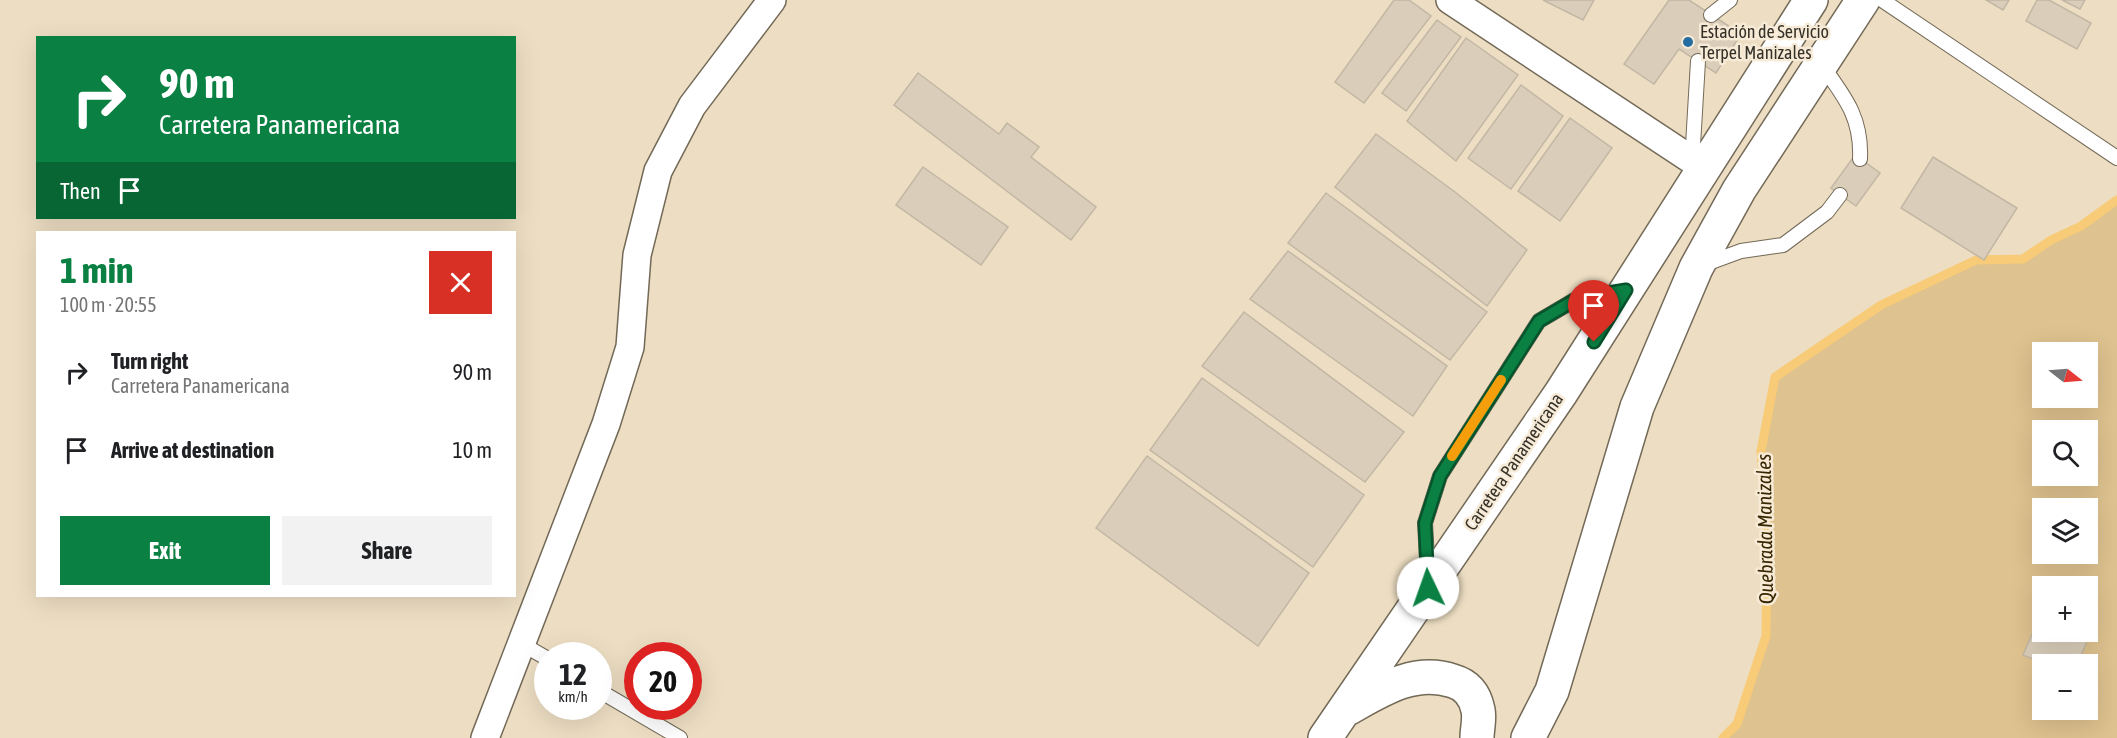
<!DOCTYPE html>
<meta charset="utf-8">
<style>
body{margin:0;font-family:"Asap Condensed",sans-serif;background:#f2f2f2;color:#202124;height:100vh;display:flex;flex-direction:column;font-size:22px;white-space:nowrap}
*{box-sizing:border-box;margin:0}
p{font-size:20px;color:#757577}
.icon{flex:none;width:33px;height:33px;fill:none;stroke:currentColor;stroke-width:2;stroke-linecap:round;stroke-linejoin:round}
.map{position:relative;flex:1;overflow:hidden}
.side{position:absolute;left:36px;top:231px;width:480px;height:366px;display:flex;flex-direction:column;background:#fff;border-radius:0px;box-shadow:0 6px 24px #0002}
.side>*{flex:none}
.banner{position:absolute;left:36px;top:36px;width:480px;height:183px;border-radius:0px;box-shadow:0 6px 24px #0002;background:#0b8043;color:#fff;overflow:hidden}
.needle{width:39px;rotate:107deg}
.tools{position:absolute;left:2032px;top:342px;display:grid;gap:12px}
.tools a{display:grid;place-items:center;width:66px;height:66px;border-radius:0px;background:#fff;box-shadow:0 6px 24px #0002;font-size:30px}
.speed{position:absolute;left:534px;top:642px;display:flex;gap:12px;font-size:30px;font-weight:700;text-align:center}
.speed>*{display:grid;place-content:center;width:78px;height:78px;border-radius:50%;background:#fff;box-shadow:0 6px 24px #0002;line-height:1}
.speed small{font-size:15px;font-weight:400}
.speed .limit{border:9px solid #d22;background:#fff;color:#111}
.pin{position:absolute;display:grid;place-items:center;width:51px;height:51px;color:#fff;margin:-62px -26px;border-radius:50% 50% 50% 0;rotate:-45deg;box-shadow:0 0 6px #0007}
.pin .icon{rotate:45deg}
.me{position:absolute;width:66px;margin:-33px;rotate:357deg;stroke-linejoin:round;filter:drop-shadow(0 0 4px #0008)}
.turn{display:flex;align-items:center;gap:21px;height:126px;padding:0 24px;font-size:27px}
.turn .icon{width:78px;height:78px;stroke-width:2.5}
.turn b{display:block;font-size:42px;line-height:51px}
.then{display:flex;align-items:center;height:57px;padding:0 24px;background:#0003;gap:12px;font-size:22px}
.round{display:grid;place-items:center;flex:none;width:63px;height:63px;border-radius:0px;background:#f2f2f2}
.summary{display:flex;align-items:center;justify-content:space-between;height:102px;padding:0 24px}
h1{font-size:36px;font-weight:700;line-height:45px;color:#0b8043}
.cta{display:flex;gap:12px;margin-top:auto;padding:12px 24px}
.cta a{flex:1;height:69px;border-radius:0px;background:#0b8043;color:#fff;font-size:24px;font-weight:700;line-height:69px;text-align:center}
.cta a+a{background:#f2f2f2;color:#202124}
ul{padding:0;list-style:none}
li{display:flex;align-items:center;gap:18px;height:78px;padding:0 24px}
li div{flex:1}
li b{display:block;font-size:22px}
li em{font-style:normal}
.map>svg:first-child{display:block}
.built{fill:#eddec3;fill-rule:evenodd}
.green{fill:#dec28f;fill-rule:evenodd}
.lines{fill:none;stroke-linecap:round;stroke-linejoin:round}
.stream{stroke:#f7cb77;stroke-width:9}
.building{fill:#daceba;stroke:#c2b7a4;stroke-width:1.5}
.lane-casing{stroke:#736957;stroke-width:16}
.street-casing{stroke:#736957;stroke-width:30}
.highway-casing{stroke:#736957;stroke-width:36}
.lane{stroke:#fff;stroke-width:14}
.street{stroke:#fff;stroke-width:27}
.highway{stroke:#fff;stroke-width:33}
.route-casing{stroke:#07532c;stroke-width:15}
.route{stroke:#0b8043;stroke-width:10}
.slow{stroke:#f59e0b;stroke-width:10}
.poi-dot{fill:#236da1;stroke:#f7ebd7;stroke-width:2}
.labels{text-anchor:middle;stroke-width:5;stroke-linejoin:round;paint-order:stroke}
.poi-label{font-size:18px;fill:#353129;stroke:#f7ebd7;text-anchor:start}
.street-label{font-size:18px;fill:#353129;stroke:#f7ebd7}
.water-label{font-size:20px;font-style:italic;fill:#372600;stroke:#f7ebd7}
</style>
<div class="map">
<svg width="2117" height="738" viewBox="0 0 2117 738">
<rect width="100%" height="100%" fill="#f7ebd7"/>
<path class="built" d="M0 0H2117V200L2081 226 2051 240 2023 259 1976 260 1881 305 1835 337 1761 451 1767 530 1766 636 1737 724 1723 738H0ZM38 38H514V218H38ZM38 232H514V596H38ZM548 656H598V706H548ZM638 656H688V706H638Z"/>
<path class="green" d="M2117 200V738H1723L1737 724 1766 636 1767 530 1761 451 1775 377 1881 305 1976 260 2023 259 2051 240 2081 226ZM2043 352H2088V398H2043ZM2043 430H2088V476H2043ZM2043 508H2088V554H2043ZM2043 586H2088V632H2043ZM2043 664H2088V710H2043Z"/>
<g class="lines">
<path class="stream" d="M1723 738 1737 724 1766 636 1767 530 1761 451 1775 377 1881 305 1976 260 2023 259 2051 240 2081 226 2117 200"/>
</g>
<path class="building" d="M1394 0H1409L1431 16 1364 103 1335 82Z
M1543 0H1594L1583 20Z
M1669 0H1689L1741 34 1716 73 1679 49 1654 84 1624 64Z
M1986 0H2009L2003 10Z
M2037 0H2049L2091 23 2077 49 2026 21Z
M2062 0H2085L2080 9Z
M1437 20 1461 37 1406 111 1382 93Z
M1466 38 1518 75 1456 161 1407 121Z
M918 73 999 134 1007 123 1039 147 1031 157 1096 207 1071 240 894 105Z
M1521 85 1563 116 1511 189 1468 158Z
M1570 118 1612 148 1560 221 1518 191Z
M1376 134 1455 192 1527 250 1487 306 1335 187Z
M1855 155 1880 173 1856 206 1831 188Z
M1933 157 2017 208 1984 260 1901 208Z
M923 167 1008 227 981 265 896 205Z
M1326 193 1487 312 1450 360 1288 243Z
M1288 251 1447 366 1413 416 1250 299Z
M1244 312 1404 432 1365 482 1202 366Z
M1202 378 1364 495 1313 567 1150 450Z
M1147 456 1309 573 1258 646 1096 528Z
M2043 609V632H2088V615L2097 619 2077 664H2046L2023 655Z"/>
<g class="lines">
<g class="lane-casing">
<path id="lane" d="M1882 0 2117 158
M1711 15 1730 0
M1821 64C1844 96 1862 117 1860 159
M1692 162 1698 61
M1703 265 1741 251 1783 245 1827 212 1840 195
M1428 577 1425 523 1440 476 1539 321 1578 298 1621 291
M522 644 548 659
M598 690 680 738"/>
</g>
<g class="street-casing">
<path id="street" d="M1450 0 1704 168
M485 738 606 424 630 347 637 255 658 171 692 106 772 0"/>
</g>
<g class="highway-casing">
<path id="highway" d="M1349 708C1381 690 1415 668 1453 681 1467 685 1475 695 1478 710 1480 719 1477 729 1477 738
M1325 738 1561 393 1811 0
M1528 738 1552 691 1637 407 1696 268 1739 190 1863 0"/>
</g>
<use href="#lane" class="lane"/>
<use href="#street" class="street"/>
<use href="#highway" class="highway"/>
</g>
<g class="lines">
<g class="route-casing">
<path id="route" d="M1428 588 1425 523 1440 476 1539 321 1578 298 1626 290 1594 342"/>
</g>
<use href="#route" class="route"/>
<path class="slow" d="M1452 456 1501 380"/>
</g>
<circle class="poi-dot" cx="1688" cy="42" r="6"/>
<g class="labels">
<g class="poi-label">
<text x="1700" y="38">Estación de Servicio<tspan x="1700" dy="21">Terpel Manizales</tspan></text>
</g>
<g class="street-label">
<text transform="translate(1514 462) rotate(-56)" y="6">Carretera Panamericana</text>
</g>
<g class="water-label">
<text transform="translate(1765 529) rotate(-91)" y="7">Quebrada Manizales</text>
</g>
</g>
</svg>
<div class="tools">
<a><svg class="needle" viewBox="-14 -14 28 28"><path d="M0-13l5 13h-10z" fill="#e53935"/><path d="M0 13l5-13h-10z" fill="#757577"/></svg></a>
<a><svg class="icon" aria-label="search" viewBox="0 0 24 24"><circle cx="10" cy="10" r="6"/><path d="M15 15l6 6"/></svg></a>
<a><svg class="icon" aria-label="layers" viewBox="0 0 24 24"><path d="M12 4l9 5-9 5-9-5zM3 14l9 5 9-5"/></svg></a>
<a>+</a>
<a>−</a>
</div>
<div class="speed"><div>12<small>km/h</small></div><div class="limit">20</div></div>
<div class="pin" style="left:1594px;top:342px;background:#d93025"><svg class="icon" aria-label="arrive" viewBox="0 0 24 24"><path d="M6 21V4h12l-3 4 3 4H6"/></svg></div>
<svg class="me" style="left:1428px;top:588px" viewBox="-20 -20 40 40"><circle r="19" fill="#fff"/><path d="M0-13L10 11 0 6-10 11z" fill="#0b8043"/></svg>
<div class="banner">
<div class="turn"><svg class="icon" aria-label="right" viewBox="0 0 24 24"><path d="M7 20v-9h11M14 6l5 5-5 5"/></svg><div><b>90 m</b>Carretera Panamericana</div></div>
<div class="then">Then<svg class="icon" aria-label="arrive" viewBox="0 0 24 24"><path d="M6 21V4h12l-3 4 3 4H6"/></svg></div>
</div>
<section class="side">
<div class="summary"><div><h1>1 min</h1><p>100 m · 20:55</p></div><a class="round" style="background:#d93025;color:#fff"><svg class="icon" aria-label="close" viewBox="0 0 24 24"><path d="M6 6l12 12M18 6L6 18"/></svg></a></div>
<ul>
<li><svg class="icon" aria-label="right" viewBox="0 0 24 24"><path d="M7 20v-9h11M14 6l5 5-5 5"/></svg><div><b>Turn right</b><p>Carretera Panamericana</p></div><em>90 m</em></li>
<li><svg class="icon" aria-label="arrive" viewBox="0 0 24 24"><path d="M6 21V4h12l-3 4 3 4H6"/></svg><div><b>Arrive at destination</b></div><em>10 m</em></li>
</ul>
<div class="cta"><a>Exit</a><a>Share</a></div>
</section>
</div>
